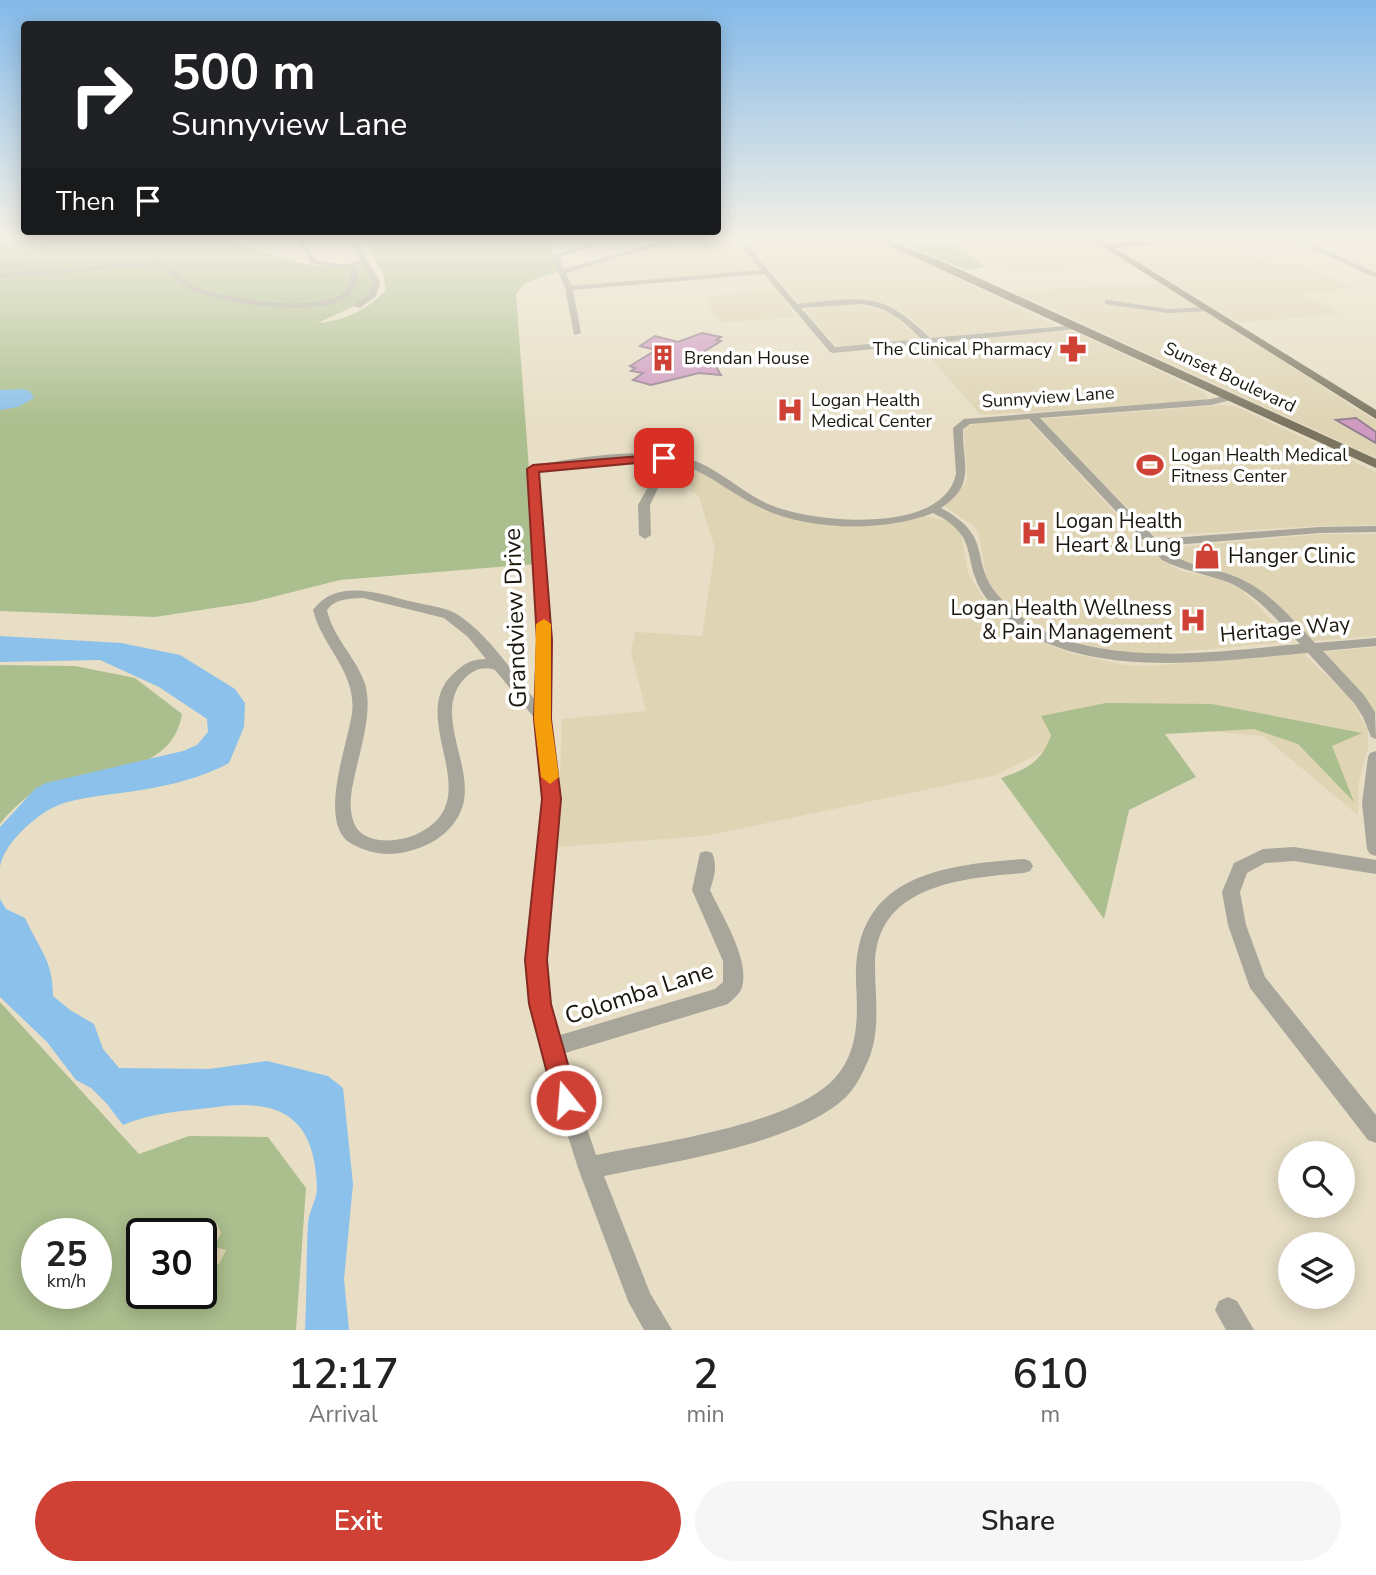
<!DOCTYPE html>
<style>
body{margin:0;font-family:"Nunito Sans",sans-serif;background:#f6f6f6;color:#222;height:100vh;display:flex;flex-direction:column;font-size:26px;white-space:nowrap}
*{box-sizing:border-box;margin:0}
p{font-size:23px;color:#767676}
.icon{flex:none;width:38px;height:38px;fill:none;stroke:currentColor;stroke-width:2;stroke-linecap:round;stroke-linejoin:round}
.map{position:relative;height:1330px;overflow:hidden}
.details{display:flex;flex-direction:column;background:#fff;flex:1}
.details>*{flex:none}
.top-card{position:absolute;left:21px;top:21px;width:700px;height:214px;border-radius:7px;box-shadow:0 4px 18px #0003;background:#202124;color:#fff;overflow:hidden}
.buttons{position:absolute;left:1278px;top:1141px;display:grid;gap:14px}
.buttons a{display:grid;place-items:center;width:77px;height:77px;border-radius:50%;background:#fff;box-shadow:0 4px 18px #0003;font-size:35px}
.speed{position:absolute;left:21px;top:1218px;display:flex;gap:14px;font-size:35px;font-weight:700;text-align:center}
.speed>*{display:grid;place-content:center;width:91px;height:91px;border-radius:50%;background:#fff;box-shadow:0 4px 18px #0003;line-height:1}
.speed small{font-size:18px;font-weight:400}
.speed .limit{border:4px solid #111;border-radius:10px;background:#fff;color:#111}
.pin{position:absolute;display:grid;place-items:center;width:60px;height:60px;color:#fff;margin:-30px;border-radius:14px;box-shadow:0 4px 10px #0006}
.me{position:absolute;width:77px;margin:-38px;rotate:343deg;stroke-linejoin:round;filter:drop-shadow(0 0 5px #0008)}
.turn{display:flex;align-items:center;gap:24px;height:147px;padding:0 35px;font-size:32px}
.turn .icon{width:91px;height:91px;stroke-width:2.5}
.turn b{display:block;font-size:49px;line-height:60px}
.then{display:flex;align-items:center;height:66px;padding:0 35px;background:#0003;gap:14px;font-size:26px}
.eta{display:flex;justify-content:space-evenly;align-items:center;height:119px;text-align:center}
.eta b{font-size:42px;font-weight:600;line-height:49px}
.action{display:flex;gap:14px;margin-top:auto;padding:14px 35px}
.action a{flex:1;height:80px;border-radius:42px;background:#ce4134;color:#fff;font-size:28px;font-weight:600;line-height:80px;text-align:center}
.action a+a{background:#f6f6f6;color:#222}
.map>svg:first-child{display:block}
.built{fill:#dfd4b4}
.green{fill:#abbe8d;fill-rule:evenodd}
.sand{fill:#dfd5b0}
.water{fill:#8bc1ea}
.building{fill:#ce9ac1;stroke:#958090;stroke-width:2}
.lines{fill:none;stroke-linecap:round;stroke-linejoin:round}
.minor{fill:#a8a59a;fill-rule:evenodd}
.major{fill:#7a7461;fill-rule:evenodd}
.route{fill:#ce4134;stroke:#862a22;stroke-width:2}
.slow{fill:#f59e0b}
.labels{text-anchor:middle;stroke-width:7;stroke-linejoin:round;paint-order:stroke}
.far-poi-label{font-size:18px;fill:#1b170e;stroke:#fff;text-anchor:start}
.far-street-label{font-size:18px;fill:#1b170e;stroke:#fff}
.poi-label{font-size:21px;fill:#1b170e;stroke:#fff;text-anchor:start}
.street-label{font-size:21px;fill:#1b170e;stroke:#fff}
.near-street-label{font-size:24px;fill:#1b170e;stroke:#fff}
</style>
<div class="map">
<svg width="1376" height="1330" viewBox="0 0 1376 1330">
<rect width="100%" height="100%" fill="#e7dec5"/>
<path class="built" d="M684 238H734L763 271 572 287 567 272Z
M743 238H867L899 250 1055 325 933 338 904 313 885 305 872 302 801 304Z
M944 238H1088L1135 264 1033 273 985 267Z
M1098 238H1219L1273 265 1300 263 1354 289 1302 293 1341 314 1239 323Z
M1162 283 1376 421V458L1012 291Z
M778 291 796 317 721 323 713 315 707 296Z
M854 304 892 313 919 339 837 346 804 309Z
M1062 330 1076 332 1204 392 1208 398 1196 402 981 415 919 345Z
M1223 405 1237 407 1376 472V525L1316 526 1155 536 1041 419Z
M1027 419 1156 556 1181 571 1215 578 1241 589 1288 636 1287 642 1155 654 1108 651 1059 637 1016 613 994 591 986 578 979 533 974 526 944 506 956 496 967 480 964 428 980 421Z
M661 460 712 475 760 509 804 521 857 526 925 516 948 521 960 528 968 573 988 606 1032 638 1070 653 1124 665 1147 666 1304 654 1352 700 1368 731V748L1359 781 1358 815 1263 736 1102 722 996 775 705 836 558 847 562 719 646 711 631 652 635 632 702 636 715 549 699 496 689 490 694 488 665 469Z
M1322 534H1376V636L1313 641 1257 588 1233 575 1181 561 1167 548Z
M1376 647V714L1324 652Z"/>
<path class="green" d="M0 238H221L299 263 332 267 365 262 373 289 356 305 318 323C344 321 369 309 386 290L383 274 362 238H547L559 271 525 283 516 294 536 564 340 580 253 602 155 617 0 611Z
M889 238H944L985 267 967 270Z
M0 665 75 666 135 678 182 714C171 780 87 767 40 789 27 795 9 812 0 824Z
M1106 703 1212 704 1362 733 1332 746 1354 802 1298 744 1254 729 1165 734 1196 777 1129 810 1104 919 1001 778C1027 769 1042 762 1051 735L1041 716Z
M0 1002 139 1154 189 1136 268 1137 306 1188 296 1330H0ZM37 1234H96V1293H37ZM142 1234H201V1293H142Z"/>
<path class="sand" d="M217 1223 221 1233 214 1247 226 1250 219 1264 207 1266 203 1261 201 1235Z"/>
<path class="water" d="M23 389 30 391 34 398 18 407 0 410V390Z
M0 636 121 643 180 655 235 689 245 703 244 727 229 763C196 781 157 788 121 793 98 796 73 798 52 808 33 818 3 845 0 867V827L35 789 46 783 183 751 197 745 208 732 207 719 159 687 100 660 0 662Z
M0 899 6 909 25 918C39 949 53 960 53 996L70 1010 94 1024 103 1049 119 1068 209 1069 267 1061 328 1076 343 1088 353 1184 344 1279 349 1330H305C307 1294 306 1259 308 1223 309 1211 317 1199 317 1188 315 1119 283 1098 217 1107 184 1111 153 1112 123 1125L107 1104 91 1088 76 1080 47 1042 0 997Z"/>
<path class="building" d="M702 333 721 337 716 340 721 341 702 353 709 355 721 375 699 373 651 385 633 380 643 373 631 371 635 368 630 366 656 350 640 346 655 336 678 342Z
M1356 418 1376 432V443L1336 420Z"/>
<g class="lines">
<path class="minor" d="M296 238H302L315 260 344 265 361 261 349 238H355L380 282 376 296 360 308 353 306 369 293 372 282 363 265 357 266 358 285C354 289 351 294 347 297 319 319 223 303 192 290 178 285 171 271 157 265L0 278V274L157 261C173 265 179 279 193 285 222 300 309 311 338 296 343 293 347 288 350 284V268L344 269 311 263Z
M609 238H619L559 257 564 269 673 238H684L566 273 572 286 761 270 734 238H741L797 304C861 298 881 289 930 338L1076 325 1080 327 1076 329 833 353 830 352 764 274 573 290 581 333 574 335 565 288 552 256ZM860 304C887 307 903 320 921 339L835 347 801 308Z
M1290 238H1299L1376 273V278Z
M1108 300 1168 309 1209 307 1213 309 1209 311 1168 313 1105 304V300Z
M1232 394 1235 395V399L1211 405 1040 418 1156 539 1320 527 1376 526V532L1320 533 1162 546C1183 568 1214 566 1241 579 1270 592 1293 620 1315 643L1376 638V646L1323 651 1364 695 1375 712 1376 739 1371 737 1363 717 1354 703 1308 653C1213 661 1069 685 995 608 986 599 979 589 975 577 969 562 970 544 959 532 952 523 943 518 933 513 883 533 803 531 755 505 722 488 697 463 659 460L662 480 650 505 651 535 645 539 639 535 638 505 652 480 648 460 607 462 538 471 552 640 550 719 559 799 545 939 550 1004 557 1036 715 989 723 982V961L692 890 700 853 706 851 712 853C718 866 714 877 710 890 722 916 750 959 742 987 740 994 733 999 728 1004L562 1054 596 1155C657 1143 788 1125 832 1081 859 1054 858 1018 856 982 853 876 940 865 1024 859L1030 861 1033 866 1030 871 1024 873C962 878 875 885 875 966 875 999 881 1030 868 1061 862 1074 856 1087 846 1097 797 1144 670 1162 604 1176L650 1293 672 1330H644L628 1301 578 1168 540 1048 530 1004 527 939 543 799 536 720 495 670C484 666 475 669 466 677 431 711 474 764 463 805 457 826 439 841 419 848 395 857 374 856 352 844 316 825 348 744 352 713 357 672 322 647 313 610 337 577 381 594 413 602 426 605 444 607 455 613 487 632 513 673 536 701L538 640 529 467C575 457 633 449 678 456 715 463 740 493 773 506 816 523 943 535 956 474L953 428 964 419 1211 399ZM1029 419 1162 560C1183 571 1207 574 1230 583 1257 595 1280 623 1300 644 1207 652 1065 676 997 594 969 560 995 537 941 508 977 485 962 463 963 429L970 424ZM363 598 444 618 468 637 486 659C472 659 463 664 453 674 408 716 481 790 429 827 420 833 410 838 400 839 387 842 369 841 359 831 351 823 350 807 351 796 355 762 376 713 364 681 354 655 333 637 327 610 336 598 349 599 363 598Z
M1376 751V856L1370 854 1367 849 1362 803 1368 757 1370 753Z
M1294 847 1376 860V874L1294 861 1265 863 1247 873 1240 892 1246 925 1265 977 1376 1115V1143L1368 1140 1250 988 1228 925 1222 892 1234 863 1263 849Z
M1228 1297 1237 1301 1254 1330H1226L1215 1310 1219 1301Z"/>
<path class="major" d="M872 238H883L939 260 1376 459V468Z
M1089 238H1099L1107 243 1212 238 1115 248 1376 410V419Z"/>
</g>
<linearGradient id="sky" x2="0" y2="1"><stop stop-color="#83b9e9"/><stop offset="0.56" stop-color="#f4f0e5"/><stop offset="1" stop-color="#f4f0e5" stop-opacity="0"/></linearGradient>
<rect width="1376" height="424" fill="url(#sky)"/>
<path class="route" d="M664 454 670 458 669 460 539 472 552 640 551 719 561 799 547 960 551 1004 578 1100 575 1108 566 1112 557 1108 554 1100 529 1004 525 960 542 799 534 719 537 640 527 469 533 465Z"/>
<path class="slow" d="M544 619 551 624V719L559 777 550 784 541 777 534 719 536 624Z"/>
<defs>
<g id="pharmacy-bare" transform="scale(2.1)"><path d="M-2-6h4v4h4v4h-4v4h-4v-4h-4v-4h4Z" fill="#ce4134" stroke="#fff" stroke-width="2.5" paint-order="stroke"/></g>
<g id="building-bare" transform="scale(2.1)"><path d="M-4-6H4V6H1V3H-1V6H-4ZM-2.5-4.3h1.7v1.8h-1.7ZM.8-4.3h1.7v1.8H.8ZM-2.5-1h1.7V.8h-1.7ZM.8-1h1.7V.8H.8Z" fill="#ce4134" stroke="#fff" stroke-width="2.5" paint-order="stroke"/></g>
<g id="hospital-bare" transform="scale(2.1)"><path d="M-5-5h3v3.5h4V-5h3V5h-3V1.5h-4V5h-3Z" fill="#ce4134" stroke="#fff" stroke-width="2.5" paint-order="stroke"/></g>
<g id="stadium-bare" transform="scale(2.1)"><path d="M0-5a6.5 5 0 1 0 0 10a6.5 5 0 1 0 0-10ZM-3.5-1.8h7v3.6h-7Z" fill="#ce4134" stroke="#fff" stroke-width="2.5" paint-order="stroke"/></g>
<g id="shop-bare" transform="scale(2.1)"><path d="M-5-2.5h2.3a2.7 3.5 0 0 1 5.4 0H5L5.5 6h-11ZM-1.5-2.5h3a1.5 2.3 0 0 0-3 0Z" fill="#ce4134" stroke="#fff" stroke-width="2.5" paint-order="stroke"/></g>
</defs>
<g fill-rule="evenodd">
<use href="#pharmacy-bare" x="1073" y="349"/>
<use href="#building-bare" x="663" y="358"/>
<use href="#hospital-bare" x="790" y="410"/>
<use href="#stadium-bare" x="1150" y="465"/>
<use href="#hospital-bare" x="1034" y="533"/>
<use href="#shop-bare" x="1207" y="556"/>
<use href="#hospital-bare" x="1193" y="620"/>
</g>
<g class="labels">
<g class="far-poi-label">
<text x="1052" y="355" text-anchor="end">The Clinical Pharmacy</text>
<text x="684" y="364">Brendan House</text>
<text x="811" y="406">Logan Health<tspan x="811" dy="21">Medical Center</tspan></text>
<text x="1171" y="461">Logan Health Medical<tspan x="1171" dy="21">Fitness Center</tspan></text>
</g>
<g class="far-street-label">
<text transform="translate(1230 377) rotate(25)" y="6">Sunset Boulevard</text>
<text transform="translate(1048 397) rotate(-4)" y="6">Sunnyview Lane</text>
</g>
<g class="poi-label">
<text x="1055" y="528">Logan Health<tspan x="1055" dy="24">Heart &amp; Lung</tspan></text>
<text x="1228" y="563">Hanger Clinic</text>
<text x="1172" y="615" text-anchor="end">Logan Health Wellness<tspan x="1172" dy="24">&amp; Pain Management</tspan></text>
</g>
<g class="street-label">
<text transform="translate(1285 629) rotate(-5)" y="7">Heritage Way</text>
</g>
<g class="near-street-label">
<text transform="translate(515 618) rotate(-92)" y="8">Grandview Drive</text>
<text transform="translate(639 993) rotate(-18)" y="8">Colomba Lane</text>
</g>
</g>
</svg>
<div class="buttons">
<a><svg class="icon" aria-label="search" viewBox="0 0 24 24"><circle cx="10" cy="10" r="6"/><path d="M15 15l6 6"/></svg></a>
<a><svg class="icon" aria-label="layers" viewBox="0 0 24 24"><path d="M12 4l9 5-9 5-9-5zM3 14l9 5 9-5"/></svg></a>
</div>
<div class="speed"><div>25<small>km/h</small></div><div class="limit">30</div></div>
<div class="pin" style="left:664px;top:458px;background:#d93025"><svg class="icon" aria-label="arrive" viewBox="0 0 24 24"><path d="M6 21V4h12l-3 4 3 4H6"/></svg></div>
<svg class="me" style="left:566px;top:1100px" viewBox="-20 -20 40 40"><circle r="17" fill="#ce4134" stroke="#fff" stroke-width="3"/><path d="M0-11L8 9 0 5-8 9z" fill="#fff"/></svg>
<div class="top-card">
<div class="turn"><svg class="icon" aria-label="right" viewBox="0 0 24 24"><path d="M7 20v-9h11M14 6l5 5-5 5"/></svg><div><b>500 m</b>Sunnyview Lane</div></div>
<div class="then">Then<svg class="icon" aria-label="arrive" viewBox="0 0 24 24"><path d="M6 21V4h12l-3 4 3 4H6"/></svg></div>
</div>
</div>
<section class="details">
<div class="eta">
<div><b>12:17</b><p>Arrival</p></div>
<div><b>2</b><p>min</p></div>
<div><b>610</b><p>m</p></div>
</div>
<div class="action"><a>Exit</a><a>Share</a></div>
</section>
